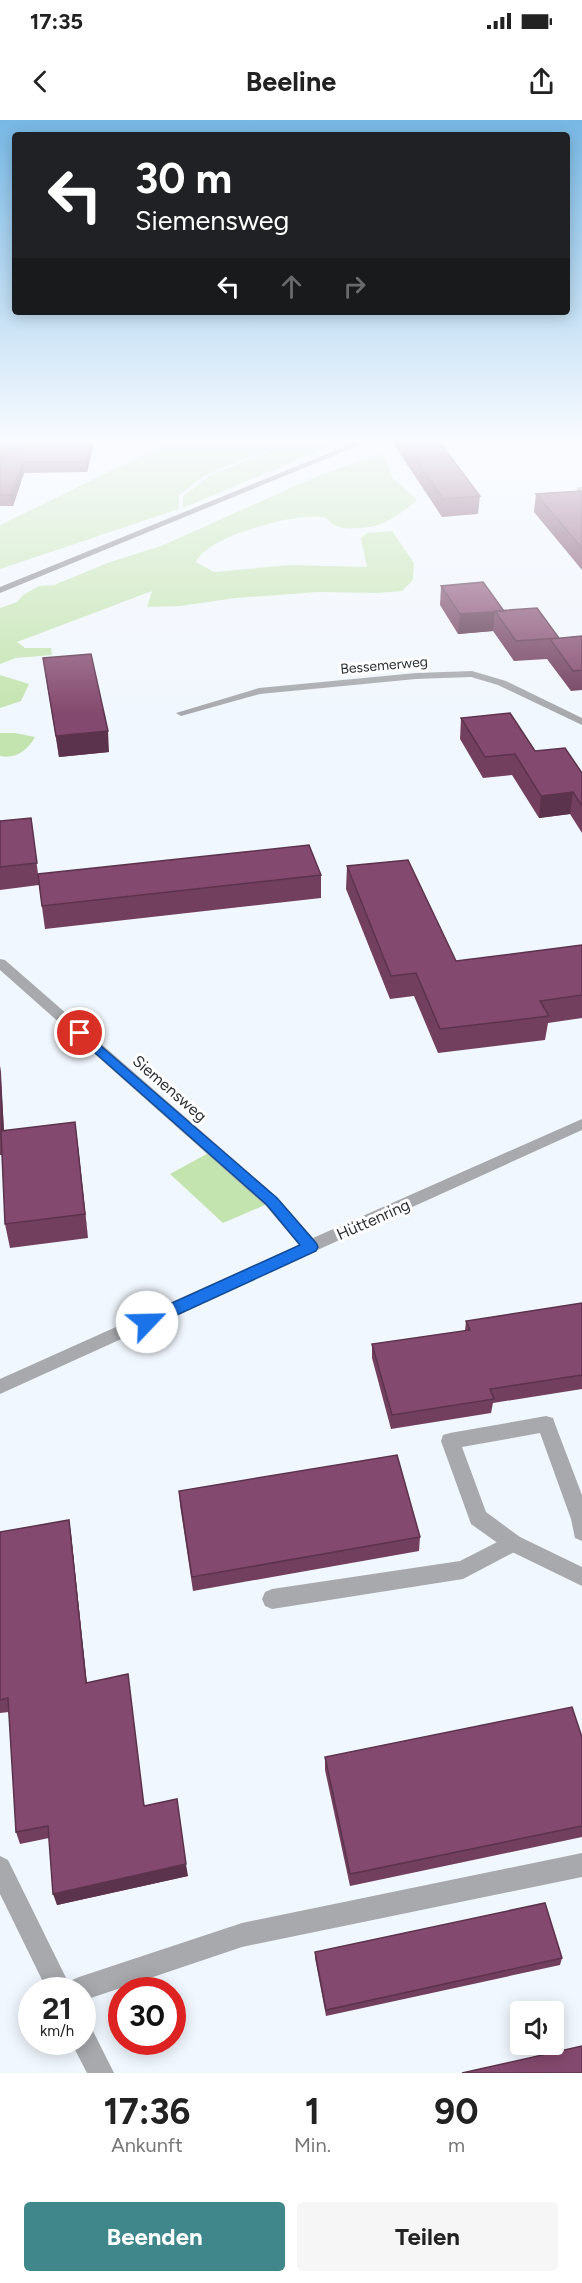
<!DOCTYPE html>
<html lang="de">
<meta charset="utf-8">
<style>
body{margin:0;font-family:Figtree,sans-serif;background:#f6f6f6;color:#222;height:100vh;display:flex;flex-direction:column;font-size:22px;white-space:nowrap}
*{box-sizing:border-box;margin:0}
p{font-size:20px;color:#767676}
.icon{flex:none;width:33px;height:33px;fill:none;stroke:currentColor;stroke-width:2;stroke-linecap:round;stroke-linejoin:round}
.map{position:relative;height:1953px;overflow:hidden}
.panel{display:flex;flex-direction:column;background:#fff;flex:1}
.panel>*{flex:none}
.banner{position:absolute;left:12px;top:12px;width:558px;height:183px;border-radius:6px;box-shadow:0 3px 15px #0003;background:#202124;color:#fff;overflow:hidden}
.buttons{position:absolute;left:510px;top:1881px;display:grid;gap:12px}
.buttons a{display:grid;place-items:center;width:54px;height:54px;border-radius:6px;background:#fff;box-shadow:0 3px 15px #0003;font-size:30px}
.speed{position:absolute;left:18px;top:1857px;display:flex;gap:12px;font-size:30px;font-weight:700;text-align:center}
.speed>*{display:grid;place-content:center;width:78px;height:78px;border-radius:50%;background:#fff;box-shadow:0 3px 15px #0003;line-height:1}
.speed small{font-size:15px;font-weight:400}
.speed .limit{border:9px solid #d22;background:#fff;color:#111}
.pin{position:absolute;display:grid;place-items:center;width:51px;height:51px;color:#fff;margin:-26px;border:3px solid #fff;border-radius:50%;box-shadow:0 2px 6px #0007}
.me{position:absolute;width:66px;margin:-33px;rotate:66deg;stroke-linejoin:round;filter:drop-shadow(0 0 4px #0008)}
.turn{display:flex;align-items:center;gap:21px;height:126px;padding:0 24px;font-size:27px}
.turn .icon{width:78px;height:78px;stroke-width:2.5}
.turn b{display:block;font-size:42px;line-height:51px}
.lanes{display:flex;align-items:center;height:57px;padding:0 24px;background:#0003;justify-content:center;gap:30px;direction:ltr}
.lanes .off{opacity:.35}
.eta{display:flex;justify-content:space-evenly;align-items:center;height:102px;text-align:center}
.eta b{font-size:36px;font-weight:700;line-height:42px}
.primary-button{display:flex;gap:12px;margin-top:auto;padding:12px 24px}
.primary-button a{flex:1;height:69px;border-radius:6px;background:#3f878b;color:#fff;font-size:24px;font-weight:700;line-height:69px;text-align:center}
.primary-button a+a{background:#f6f6f6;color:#222}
.status{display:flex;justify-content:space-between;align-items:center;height:42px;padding:0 30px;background:#fff;direction:ltr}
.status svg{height:16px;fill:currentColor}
header{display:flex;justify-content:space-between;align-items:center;height:78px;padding:0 24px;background:#fff;font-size:27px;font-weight:700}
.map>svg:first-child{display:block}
.green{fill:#c4e4af}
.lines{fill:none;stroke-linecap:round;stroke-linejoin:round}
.lane{fill:#a8a9ad;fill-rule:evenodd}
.street{fill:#a8a9ad;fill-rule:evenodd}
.secondary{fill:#83848a;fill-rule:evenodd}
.wall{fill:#723f5f}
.shaded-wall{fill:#5c334d}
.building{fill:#84496e;stroke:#5c334d;stroke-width:1.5}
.route{fill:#1a73e8;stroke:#114b97;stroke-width:1.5}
.labels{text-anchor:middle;stroke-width:6;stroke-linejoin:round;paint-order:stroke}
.far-street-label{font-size:14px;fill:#2d3033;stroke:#fff}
.street-label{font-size:16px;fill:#2d3033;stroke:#fff}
</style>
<div class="status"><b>17:35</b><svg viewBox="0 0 49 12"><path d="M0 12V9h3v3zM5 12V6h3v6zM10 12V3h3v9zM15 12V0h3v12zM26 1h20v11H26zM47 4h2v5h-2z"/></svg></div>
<header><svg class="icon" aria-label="back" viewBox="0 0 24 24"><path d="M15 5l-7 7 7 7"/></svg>Beeline<svg class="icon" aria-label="share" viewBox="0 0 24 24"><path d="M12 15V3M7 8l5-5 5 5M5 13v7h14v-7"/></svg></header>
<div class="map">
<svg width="582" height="1953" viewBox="0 0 582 1953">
<rect width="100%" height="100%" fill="#f1f7fe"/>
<path class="green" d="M174 320H292L206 355 179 375V389L0 449V405Z
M295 320H345L183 388V377L209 356Z
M380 333 387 342 392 357 417 380C404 391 386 405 369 407 358 408 343 411 333 404 329 402 327 397 322 397 295 393 207 416 196 442L214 452 291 445 367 447 361 418 367 413 392 411 414 443 413 460 402 471 378 473 318 472 236 478 180 486 147 487 152 471 17 522 25 528H51L52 535 16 538 0 544V488L17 482 23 475 39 466 54 465 110 442 161 426 313 358Z
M0 555 29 564 21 581 0 588Z
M0 613H15L35 617C27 631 16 639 0 636Z
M214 1030 272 1082 223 1103 170 1054Z"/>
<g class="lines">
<path class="lane" d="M513 1414 520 1417 523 1423 520 1429 463 1459 272 1489 265 1486 262 1479 265 1472 272 1469 460 1441Z
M582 1733V1757L242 1827 82 1881V1870H66L70 1861 79 1857 242 1803Z"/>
<path class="street" d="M577 367H582V372L577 371Z
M472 551 506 561 582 598V605L498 565 471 557 416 559 260 574 181 596 176 593 259 568 416 553Z
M0 839 5 840 278 1078 313 1118 582 999V1010L0 1274V1259L299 1125 266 1086 0 850Z
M546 1296 553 1298 555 1304 582 1375V1421L575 1418 571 1399 540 1313 462 1327 486 1392 520 1417 582 1447V1466L506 1429 471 1404 441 1321 443 1315 450 1313Z
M0 1736 8 1740 72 1870H47L0 1774Z
M82 1903 91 1907 114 1953H87L71 1922H82Z"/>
<path class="secondary" d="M361 320H372L0 473V467Z"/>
</g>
<path class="wall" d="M0 320H95L87 352 24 353 13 386H0Z
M391 320H438L480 376 478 394 442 397Z
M582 371V450L534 392 536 374Z
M441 466 504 491 559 518 582 516V570L571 571 547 539 514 541 493 511 458 514 440 485Z
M43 538 109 632 59 637 46 558Z
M461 598 582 653V713L570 694 539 698 512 655 483 658 460 619Z
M31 698 38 754 321 755V778L45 809 39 765 0 770V701Z
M347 746 456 841 582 825V898L548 903 545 920 438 933 414 876 390 879 346 769Z
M0 946 4 1010 78 1026 88 1118 10 1128 5 1104 2 1035H0Z
M582 1183V1269L493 1283 491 1293 391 1309 372 1238V1224L465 1211 466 1201Z
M179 1371 420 1417 419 1431 193 1471 180 1385Z
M69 1400 71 1414 87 1563 145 1686 188 1756 57 1785 49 1718 20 1724 16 1712 9 1592 0 1593V1412Z
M582 1617V1717L350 1766 325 1650V1637Z
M315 1832 562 1838 560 1845 326 1896 315 1838Z"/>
<path class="shaded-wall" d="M22 320H45L0 342V331Z
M91 320H95L87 352 86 342Z
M23 342 24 353 13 386 11 375Z
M495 491 493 511 458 514 460 494Z
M108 611 109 632 59 637 56 616Z
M573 672 570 694 539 698 541 676Z
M0 946 1 952 5 1034 1 1011Z
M75 1002 78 1026 88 1118 85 1094Z
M69 1400 71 1414 88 1576 86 1563Z
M186 1744 188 1756 57 1785 53 1774Z"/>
<path class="building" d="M0 320H22L0 331Z
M41 320H91L86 342H23L11 375H0V339Z
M403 320H438L480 376 443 379Z
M582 371V428L536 374Z
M483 462 504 491 460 494 441 466Z
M537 488 559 518 516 521 495 491Z
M582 516V550L573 551 550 519Z
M91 534 108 611 56 616 43 538Z
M510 593 535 631 565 628 582 653V686L573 672 541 676 515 634 485 637 461 598Z
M31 698 37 743 0 747V701Z
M309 725 321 755 42 786 38 754Z
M408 740 456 841 582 825V875L540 881 549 896 440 909 416 853 391 856 347 746Z
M75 1002 85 1094 5 1104 1 1011Z
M582 1183V1255L490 1269 494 1279 392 1295 372 1224 470 1210 466 1201Z
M397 1335 420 1417 192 1457 179 1371Z
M69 1400 86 1563 128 1554 144 1686 177 1679 186 1744 53 1774 48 1706 16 1712 8 1578 0 1580V1412Z
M572 1587 582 1617V1706L350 1754 325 1637Z
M545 1783 562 1838 326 1890 315 1832Z
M582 1926V1953H462Z"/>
<linearGradient id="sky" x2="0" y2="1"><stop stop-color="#77b8e5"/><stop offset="0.54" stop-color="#f9fbff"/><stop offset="1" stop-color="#f9fbff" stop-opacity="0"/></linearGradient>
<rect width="582" height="594" fill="url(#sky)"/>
<path class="route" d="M80 908 277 1078 316 1123 318 1127 316 1131 153 1206H141L139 1202 141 1197 300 1125 267 1085 76 916V910Z"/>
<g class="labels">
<g class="far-street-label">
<text transform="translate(384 545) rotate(-5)" y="5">Bessemerweg</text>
</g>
<g class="street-label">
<text transform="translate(170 968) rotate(41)" y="6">Siemensweg</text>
<text transform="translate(373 1099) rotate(-24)" y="6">Hüttenring</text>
</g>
</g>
</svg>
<div class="buttons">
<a><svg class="icon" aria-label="sound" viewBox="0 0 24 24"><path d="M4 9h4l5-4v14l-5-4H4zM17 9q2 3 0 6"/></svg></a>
</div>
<div class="speed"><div>21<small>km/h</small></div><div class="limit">30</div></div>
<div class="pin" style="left:80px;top:913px;background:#d93025"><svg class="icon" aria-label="arrive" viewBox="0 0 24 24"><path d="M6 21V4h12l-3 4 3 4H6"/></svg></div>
<svg class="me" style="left:147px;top:1202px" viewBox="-20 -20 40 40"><circle r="19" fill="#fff"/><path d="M0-13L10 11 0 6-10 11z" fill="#1a73e8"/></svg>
<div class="banner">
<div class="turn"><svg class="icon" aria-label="left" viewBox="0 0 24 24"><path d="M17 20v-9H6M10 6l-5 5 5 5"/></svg><div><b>30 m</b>Siemensweg</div></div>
<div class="lanes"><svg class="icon" aria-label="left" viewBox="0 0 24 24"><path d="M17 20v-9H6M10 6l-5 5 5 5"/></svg><svg class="icon off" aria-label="ahead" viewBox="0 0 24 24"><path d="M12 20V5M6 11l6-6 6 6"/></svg><svg class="icon off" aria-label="right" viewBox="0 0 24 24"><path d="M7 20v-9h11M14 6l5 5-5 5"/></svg></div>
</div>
</div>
<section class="panel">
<div class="eta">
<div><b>17:36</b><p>Ankunft</p></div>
<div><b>1</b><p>Min.</p></div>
<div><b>90</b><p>m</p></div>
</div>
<div class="primary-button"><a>Beenden</a><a>Teilen</a></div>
</section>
